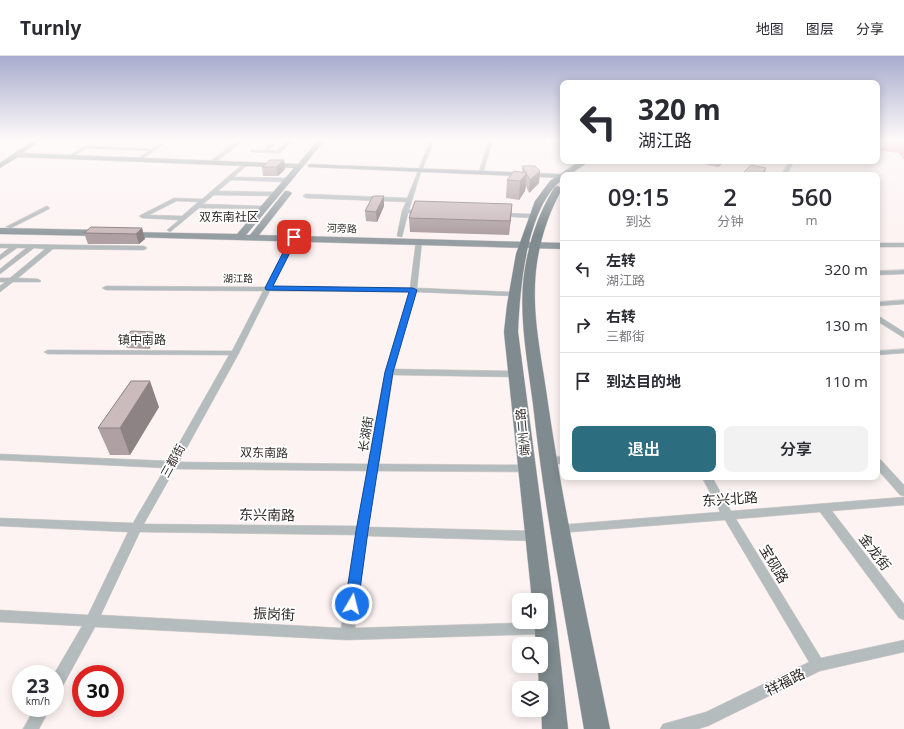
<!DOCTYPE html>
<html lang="zh">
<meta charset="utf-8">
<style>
body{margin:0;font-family:"Open Sans","Noto Sans SC",sans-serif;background:#f2f2f3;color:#2b2b33;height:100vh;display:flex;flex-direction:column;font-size:15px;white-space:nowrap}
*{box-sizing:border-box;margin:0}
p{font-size:13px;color:#7c7c81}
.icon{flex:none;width:22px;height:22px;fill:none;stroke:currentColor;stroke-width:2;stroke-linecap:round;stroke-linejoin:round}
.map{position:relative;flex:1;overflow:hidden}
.sheet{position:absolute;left:560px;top:116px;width:320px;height:308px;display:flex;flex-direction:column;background:#fff;border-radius:8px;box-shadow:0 2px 10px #0003}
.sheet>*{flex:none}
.guide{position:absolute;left:560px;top:24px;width:320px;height:84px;border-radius:8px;box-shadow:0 2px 10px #0003;background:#fff;color:#2b2b33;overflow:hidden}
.controls{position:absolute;left:512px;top:537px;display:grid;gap:8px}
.controls a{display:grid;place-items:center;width:36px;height:36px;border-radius:8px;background:#fff;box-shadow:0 2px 10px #0003;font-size:20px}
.speed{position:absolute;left:12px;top:609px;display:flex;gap:8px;font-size:20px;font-weight:700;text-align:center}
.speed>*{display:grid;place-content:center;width:52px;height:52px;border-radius:50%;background:#fff;box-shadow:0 2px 10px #0003;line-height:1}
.speed small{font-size:10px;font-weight:400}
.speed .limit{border:6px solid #d22;background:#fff;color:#111}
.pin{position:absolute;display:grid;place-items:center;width:34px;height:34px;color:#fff;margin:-17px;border-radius:8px;box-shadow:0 2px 6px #0006}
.me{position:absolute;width:44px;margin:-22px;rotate:8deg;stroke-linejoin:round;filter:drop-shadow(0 0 3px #0008)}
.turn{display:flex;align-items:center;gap:14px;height:84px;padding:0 12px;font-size:18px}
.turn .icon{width:52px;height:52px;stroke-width:2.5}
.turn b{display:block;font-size:28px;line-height:34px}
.eta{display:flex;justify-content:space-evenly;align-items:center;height:68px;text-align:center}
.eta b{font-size:24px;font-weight:600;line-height:28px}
.primary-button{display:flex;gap:8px;margin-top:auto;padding:8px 12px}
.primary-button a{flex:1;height:46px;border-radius:8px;background:#2c6e80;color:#fff;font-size:16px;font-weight:600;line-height:46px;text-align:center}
.primary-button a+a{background:#f2f2f3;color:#2b2b33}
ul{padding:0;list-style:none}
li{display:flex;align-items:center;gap:12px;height:56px;padding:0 12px;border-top:1px solid #e1e1e2}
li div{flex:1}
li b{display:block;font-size:15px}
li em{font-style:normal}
header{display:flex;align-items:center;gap:24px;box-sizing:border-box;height:56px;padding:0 20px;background:#fff;border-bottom:1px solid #e1e1e2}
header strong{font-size:19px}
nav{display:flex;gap:22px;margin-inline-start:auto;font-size:14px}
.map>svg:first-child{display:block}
.forest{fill:#eaa3aa}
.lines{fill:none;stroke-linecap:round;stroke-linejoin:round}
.street-casing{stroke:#d8cfcf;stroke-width:1}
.secondary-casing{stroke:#d8cfcf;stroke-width:1}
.primary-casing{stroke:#d8cfcf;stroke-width:1}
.street{fill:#b5bcbe;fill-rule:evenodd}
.secondary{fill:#959fa3;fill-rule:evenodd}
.primary{fill:#7f8b8f;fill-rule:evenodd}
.wall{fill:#afa1a3}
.shaded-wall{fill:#8e8384}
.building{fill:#cbbbbd;stroke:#8e8384}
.route{fill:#1a73e8;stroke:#114b97}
.labels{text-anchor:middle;stroke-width:3.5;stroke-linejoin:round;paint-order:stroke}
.far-street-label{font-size:10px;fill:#302a2a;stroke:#fff}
.far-quarter-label{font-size:12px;fill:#302a2a;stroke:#fff}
.street-label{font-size:12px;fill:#302a2a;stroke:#fff}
.near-street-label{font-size:14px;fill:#302a2a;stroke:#fff}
</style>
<header>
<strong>Turnly</strong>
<nav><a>地图</a><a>图层</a><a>分享</a></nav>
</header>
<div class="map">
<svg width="904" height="673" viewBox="0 0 904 673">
<rect width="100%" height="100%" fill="#fdf3f3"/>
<path class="forest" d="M887 83H904V104L899 97 881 95Z"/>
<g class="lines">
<g class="street-casing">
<path id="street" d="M165 83H171L139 105H137V103L149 95 87 92 68 103 64 102 86 90 152 93Z
M241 83H246L213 108H209V106Z
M276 83H281L269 94 277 95 289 83H294L280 97 252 96 250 95 252 94H264Z
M431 83H435L420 119 409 154H423L426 156 423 158 408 157 402 181 397 180 402 155 406 146 306 142 303 140 306 138 407 142Z
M489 83H493L483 117 481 118 479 117Z
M790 105H794L787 119H781Z
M244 107 248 108 234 121 288 122 291 124 288 126 231 124 218 135 275 136 278 138 275 140 214 139 203 148 263 150 266 152 265 153 199 152 170 176 167 174 179 164 142 162 139 160 174 142 202 143ZM177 145 198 146 182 160 149 159Z
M47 150 49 151V153L11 172 6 171Z
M500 157 532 158 535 160 532 162 498 160V158Z
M294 179 297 181 272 231 410 232 416 185 419 183 422 185 417 232 513 236 517 238 513 240 416 236 394 313 516 315 520 318 516 321 393 319 379 408 527 409 531 410 532 413 531 416 377 415 368 471 535 475 539 477 541 480 539 483 535 485 367 480 355 572 546 566 551 568 553 572 551 576 546 578 347 584 95 571 60 635 55 637 54 618 82 570 0 566V554L88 559 128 476 0 470V462L133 467 165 412 0 404V398L169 405 229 299 48 298 44 296 48 294 232 295 263 235 106 234 102 232 106 230 265 231 291 181ZM270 235 409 236 385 316 368 408 179 406 239 297ZM175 413 367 415 357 470 144 468ZM140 476 356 479 341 572 101 559Z
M877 187H904V191H877Z
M0 188 144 190 147 192 144 194 53 193 18 222 38 223 41 225 40 226H13L0 236V230L5 226H0V222H10L45 193 34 192 0 218V213L26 192H17L0 204V199L9 192H0Z
M904 214V218L877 219V215Z
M904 244V248L877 250V246Z
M877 259 904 276V282L877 265Z
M904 293V297L877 299V295Z
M563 400V408L544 407 543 405 544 403Z
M877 402 881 404 904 429V440L900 439 877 413Z
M702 421H712L731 455 904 441V449L832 455 904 548V564L899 562 820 456 736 463 821 602 904 584V596L820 615 708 670 698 673H660L663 668 706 656 809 606 725 464 559 477 555 476 553 473 555 470 559 469 720 456Z
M35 652H50L39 673H23Z"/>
</g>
<g class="secondary-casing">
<path id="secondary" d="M35 83H43L23 97 298 108 319 83H326L246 179H250L285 135H288L292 137 259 179 563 187V193L127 181 124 180V176L237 178 294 112 18 101 0 112V107Z
M310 108 561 118 564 119 561 122 308 111V109Z
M0 172 101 174 105 177 101 180 0 178Z"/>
</g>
<g class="primary-casing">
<path id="primary" d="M580 105H590L569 119H563V123C526 151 520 232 518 276L557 572 568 673H542L541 632H539L538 610H541V588H536L534 566H541V544H532L504 276 507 249 516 198 535 145 550 125Z
M558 130 562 133C546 161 536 196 535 228 533 268 543 309 548 348 564 457 588 565 610 673H584C566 565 545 457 533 348 528 309 520 267 523 228 526 195 537 158 555 131Z"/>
</g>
<use href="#street" class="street"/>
<use href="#secondary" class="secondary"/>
<use href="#primary" class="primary"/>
</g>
<path class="wall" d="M284 104 285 113 278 120H263L262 111Z
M705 105H725L718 111 704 108Z
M522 110 540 115 539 127 529 137 526 130 525 135 519 144 506 142 507 124 522 116Z
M743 117 765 118 764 119H742Z
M384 140V150L377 166 366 165 365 155Z
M512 148 509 179 410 176 409 162Z
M142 172 145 183 139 188H88L84 177Z
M124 284H156L149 293 127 292Z
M159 351 130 399H110L98 372Z"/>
<path class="shaded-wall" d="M284 104 285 113 278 120 276 111Z
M720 105H725L718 111Z
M766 112 765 118 764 119H760Z
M540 115 539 127 529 137 530 124Z
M527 117 525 135 519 144 520 125Z
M384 140V150L377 166 376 156Z
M512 148 511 162 509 179 510 165Z
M142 172 145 183 139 188 136 178Z
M153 276 156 284 149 293 147 284Z
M150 325 159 351 130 399 120 372Z"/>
<path class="building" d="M270 104H284L276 111H262Z
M751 109 766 112 760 119H756L743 117Z
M522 110H535L540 115 530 124Z
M514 115 527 117 520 125 507 124Z
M373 140H384L376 156 365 155Z
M415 145 512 148 510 165 409 162Z
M91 171 142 172 136 178 84 177Z
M131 275 153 276 147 284H124Z
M131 325H150L120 372H98Z"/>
<linearGradient id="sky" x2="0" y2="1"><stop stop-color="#a8acce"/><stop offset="0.47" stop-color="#fefafa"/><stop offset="1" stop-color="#fefafa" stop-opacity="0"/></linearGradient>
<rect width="904" height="178" fill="url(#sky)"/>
<path class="route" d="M294 179 298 181 273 230 413 232 417 234 393 316 368 475 358 548 356 552 352 554 347 552 345 548 356 475 385 316 409 236 266 234 265 232 291 181Z"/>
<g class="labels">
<g class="far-street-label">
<text transform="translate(342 172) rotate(2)" y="4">河旁路</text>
<text x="238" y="226">湖江路</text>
</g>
<g class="far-quarter-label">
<text x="229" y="165">双东南社区</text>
</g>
<g class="street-label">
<text x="142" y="288">镇中南路</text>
<text transform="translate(523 376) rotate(-96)" y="4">端州二路</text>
<text transform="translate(366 378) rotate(-81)" y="4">长湖街</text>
<text transform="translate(264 397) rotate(1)" y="4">双东南路</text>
<text transform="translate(173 405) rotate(-61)" y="4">三都街</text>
</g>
<g class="near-street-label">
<text transform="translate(730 443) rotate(-4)" y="5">东兴北路</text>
<text transform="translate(267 459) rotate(1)" y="5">东兴南路</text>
<text transform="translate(875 496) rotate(53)" y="5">金龙街</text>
<text transform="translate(774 508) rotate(59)" y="5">宝砚路</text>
<text transform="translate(274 558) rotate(3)" y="5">振岗街</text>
<text transform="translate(785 626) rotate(-27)" y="5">祥福路</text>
</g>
</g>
</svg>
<div class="controls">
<a><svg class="icon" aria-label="sound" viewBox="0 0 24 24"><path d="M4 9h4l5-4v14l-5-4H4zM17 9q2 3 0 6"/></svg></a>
<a><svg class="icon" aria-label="search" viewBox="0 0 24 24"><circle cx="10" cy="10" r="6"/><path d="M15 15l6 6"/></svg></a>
<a><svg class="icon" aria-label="layers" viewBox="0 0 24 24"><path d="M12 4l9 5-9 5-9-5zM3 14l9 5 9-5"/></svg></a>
</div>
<div class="speed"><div>23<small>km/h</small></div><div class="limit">30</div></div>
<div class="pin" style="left:294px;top:181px;background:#d93025"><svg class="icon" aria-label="arrive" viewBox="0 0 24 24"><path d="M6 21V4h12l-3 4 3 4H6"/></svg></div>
<svg class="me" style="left:352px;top:548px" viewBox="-20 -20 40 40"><circle r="17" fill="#1a73e8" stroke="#fff" stroke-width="3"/><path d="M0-11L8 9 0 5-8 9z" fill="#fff"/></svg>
<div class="guide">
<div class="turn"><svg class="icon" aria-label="left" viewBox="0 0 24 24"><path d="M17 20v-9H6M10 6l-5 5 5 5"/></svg><div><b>320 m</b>湖江路</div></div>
</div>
<section class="sheet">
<div class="eta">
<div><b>09:15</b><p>到达</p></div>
<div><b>2</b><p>分钟</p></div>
<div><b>560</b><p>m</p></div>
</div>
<ul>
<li><svg class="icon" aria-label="left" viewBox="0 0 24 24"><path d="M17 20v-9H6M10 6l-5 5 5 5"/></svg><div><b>左转</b><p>湖江路</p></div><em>320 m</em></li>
<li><svg class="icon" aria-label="right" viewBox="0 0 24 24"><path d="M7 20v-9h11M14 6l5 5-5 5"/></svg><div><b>右转</b><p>三都街</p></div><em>130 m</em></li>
<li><svg class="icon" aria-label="arrive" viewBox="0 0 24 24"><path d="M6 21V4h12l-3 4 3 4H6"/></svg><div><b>到达目的地</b></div><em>110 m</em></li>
</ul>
<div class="primary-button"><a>退出</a><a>分享</a></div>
</section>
</div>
